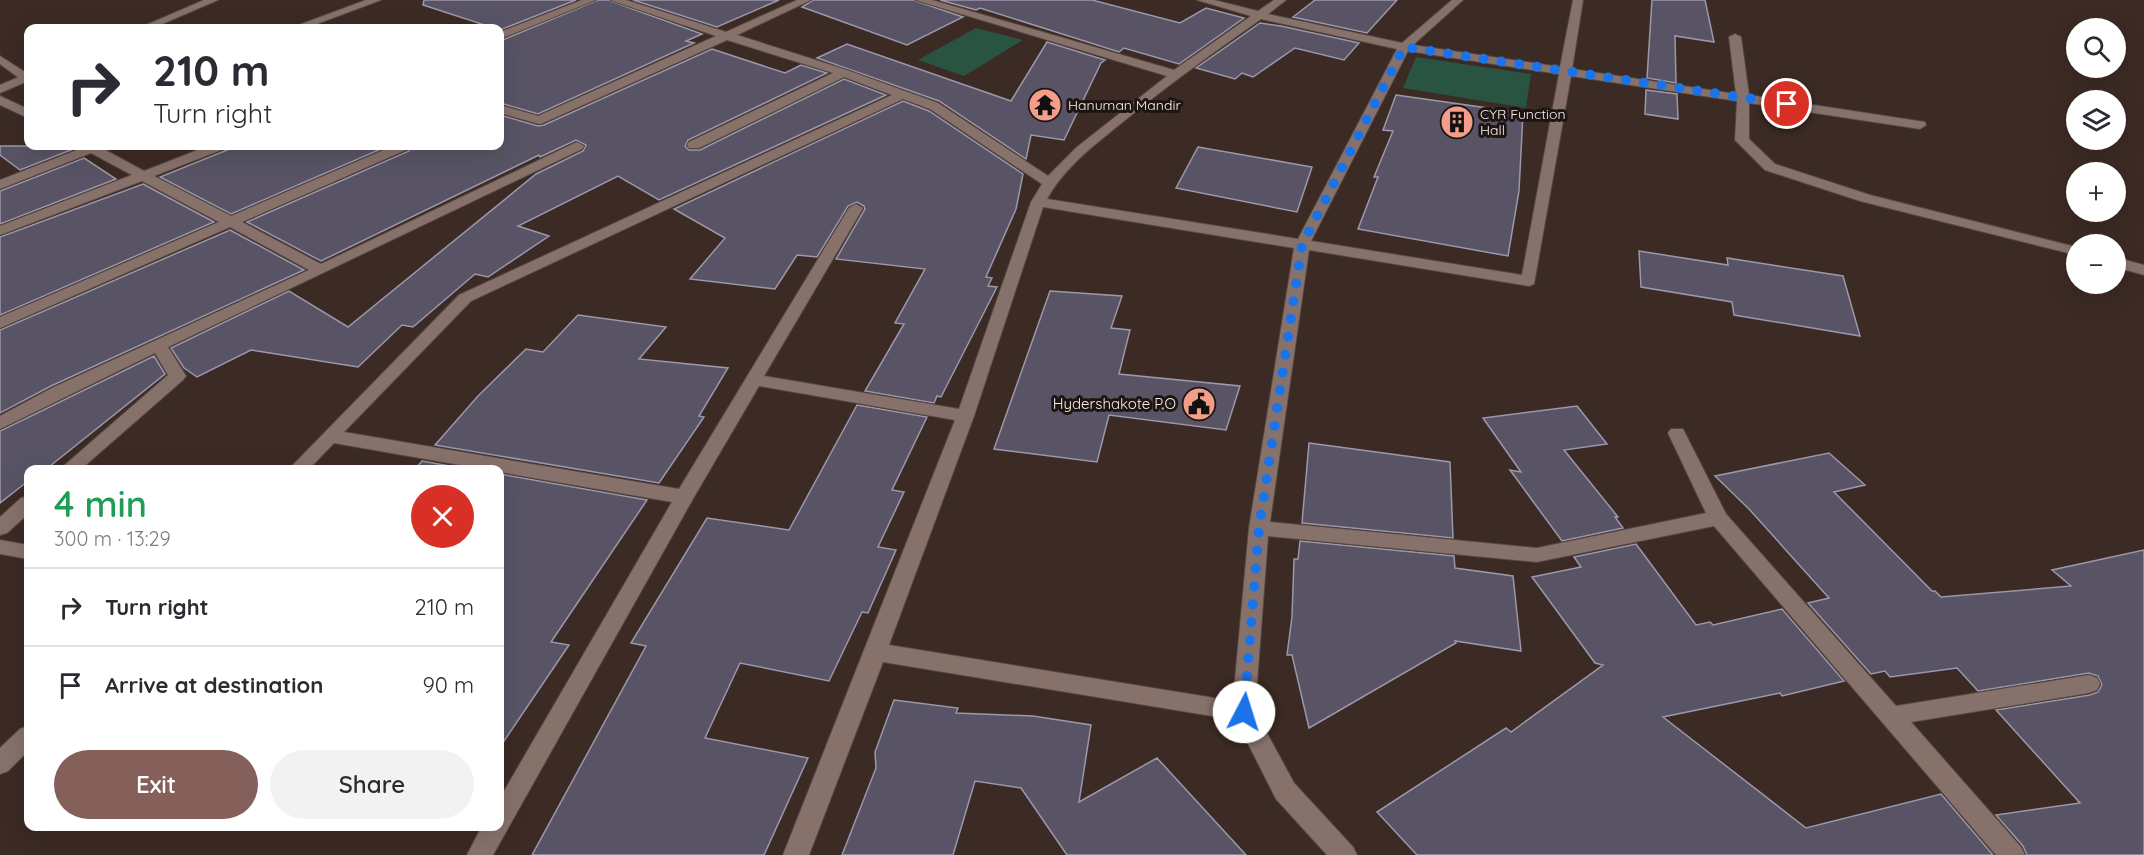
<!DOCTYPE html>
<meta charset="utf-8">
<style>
body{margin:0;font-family:Quicksand,sans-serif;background:#f2f2f3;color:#2b2b33;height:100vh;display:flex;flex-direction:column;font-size:22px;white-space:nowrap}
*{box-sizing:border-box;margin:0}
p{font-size:20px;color:#7c7c81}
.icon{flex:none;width:33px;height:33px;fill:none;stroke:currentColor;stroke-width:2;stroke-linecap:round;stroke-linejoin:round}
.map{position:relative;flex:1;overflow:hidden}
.panel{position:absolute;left:24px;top:465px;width:480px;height:366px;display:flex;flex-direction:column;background:#fff;border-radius:12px;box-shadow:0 6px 24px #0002}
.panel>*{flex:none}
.banner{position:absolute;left:24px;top:24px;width:480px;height:126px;border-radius:12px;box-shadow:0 6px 24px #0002;background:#fff;color:#2b2b33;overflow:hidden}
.buttons{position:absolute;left:2066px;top:18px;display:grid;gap:12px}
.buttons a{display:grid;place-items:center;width:60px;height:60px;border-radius:50%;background:#fff;box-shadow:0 6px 24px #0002;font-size:30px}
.pin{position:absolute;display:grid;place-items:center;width:51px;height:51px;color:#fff;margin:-26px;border:3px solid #fff;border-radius:50%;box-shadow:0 2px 6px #0007}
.me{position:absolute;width:66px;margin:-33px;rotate:5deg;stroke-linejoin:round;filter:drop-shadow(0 0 4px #0008)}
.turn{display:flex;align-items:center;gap:21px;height:126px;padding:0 30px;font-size:27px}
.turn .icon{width:78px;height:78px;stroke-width:2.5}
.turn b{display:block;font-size:42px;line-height:51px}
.round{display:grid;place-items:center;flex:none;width:63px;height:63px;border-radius:32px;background:#f2f2f3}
.head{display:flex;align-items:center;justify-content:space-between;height:102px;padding:0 30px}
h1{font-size:36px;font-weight:600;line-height:45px;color:#1e9e55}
.cta{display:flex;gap:12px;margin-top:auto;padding:12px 30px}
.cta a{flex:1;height:69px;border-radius:36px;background:#855f5a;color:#fff;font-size:24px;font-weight:600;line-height:69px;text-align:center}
.cta a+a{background:#f2f2f3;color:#2b2b33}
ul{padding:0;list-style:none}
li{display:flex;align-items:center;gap:18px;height:78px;padding:0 30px;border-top:2px solid #e1e1e2}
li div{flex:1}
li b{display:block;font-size:22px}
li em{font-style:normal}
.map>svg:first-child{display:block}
.green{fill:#295441}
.building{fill:#585465;stroke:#9c97ab;stroke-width:1.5}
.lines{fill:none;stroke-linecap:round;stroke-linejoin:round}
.street-casing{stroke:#564842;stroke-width:2}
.secondary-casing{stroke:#564842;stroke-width:2}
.street{fill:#87726b;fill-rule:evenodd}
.secondary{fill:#87726b;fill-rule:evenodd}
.route{stroke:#1a73e8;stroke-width:10;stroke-dasharray:0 18}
.labels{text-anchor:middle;stroke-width:6;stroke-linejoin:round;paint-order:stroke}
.far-poi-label{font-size:14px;fill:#faeee9;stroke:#1d1512;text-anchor:start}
.poi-label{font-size:15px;fill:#faeee9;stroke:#1d1512;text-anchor:end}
</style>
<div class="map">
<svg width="2144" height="855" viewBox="0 0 2144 855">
<rect width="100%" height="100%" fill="#3c2a24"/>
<path class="green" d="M976 28 1023 40 964 76 918 60Z
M1416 57 1531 74 1526 108 1403 88Z"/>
<path class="building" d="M424 0H576L500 30 423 5Z
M598 0H608L702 34 686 41 694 43 538 114 500 103V41Z
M633 0H779L717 27Z
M813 0H913L963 17 907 45 802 7Z
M940 0H1092L1180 23 1206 8 1244 18 1179 64 1124 48 1119 52 980 8 976 10Z
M1315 0H1397L1367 33 1293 17Z
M1652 0H1705L1714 42 1675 36 1676 83 1647 78Z
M1260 23 1281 26 1359 43 1344 60 1295 48 1253 77 1242 73 1235 79 1196 68Z
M1047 42 1105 60 1101 63 1064 140 1031 135 1026 159 939 101 817 58 847 44 1011 101Z
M712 49 785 73 801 65 827 73 688 140 685 146 689 150H700L844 79 886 95 659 200 618 176 518 226 549 236 488 277 475 274 413 327 402 325 358 367 251 350 197 377 184 368 171 348 289 291 348 327 536 174 583 151 586 145 576 140 540 157 539 155 321 261 247 222 409 151 411 146H500V115L538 126 544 125Z
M1646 90 1677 94 1678 119 1645 114Z
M1396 95 1523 113 1519 191 1508 256 1358 229 1378 177H1374L1393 131 1383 130Z
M903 101 929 111 1023 174 1016 209 986 277 992 278 988 286 997 287 941 397 937 396 934 403 865 391 904 324 895 323 925 269 836 259 865 209 864 206 857 202 848 206 817 257 797 255 775 289 690 279 725 238 674 209Z
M0 146H65L71 150 20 170 0 155Z
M237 146H388L231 214 160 177Z
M1198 147 1312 167 1297 212 1176 188Z
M84 158 116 179 0 224V191Z
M143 184 214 222 0 315V237Z
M230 230 304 270 51 386 0 413V330Z
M1639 251 1728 265 1727 258 1843 276 1860 336 1734 315 1732 302 1641 287Z
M1050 291 1122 296 1111 328 1130 330 1119 374 1240 386 1226 430 1109 415 1097 462 994 449Z
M578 315 666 327 639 359 728 368 699 416 704 417 659 483 435 445 478 396 526 349 543 352Z
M154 356 165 374 45 470H28V481L0 503V431Z
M857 405 927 417 892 490 904 492 878 547 896 550 868 613 862 612 829 681 740 663 705 738 808 758 764 855H532L646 646 631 643 707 518 789 530Z
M1577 406 1607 444 1564 450 1618 517H1615L1623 528 1562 541 1510 470 1521 472 1483 418Z
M1309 443 1450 462 1453 538 1302 523Z
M1829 453 1865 485 1834 492 1932 591H1935L1941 597 2071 586 2052 570 2144 550V855H2027L2023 846 1996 815 2080 803 1996 710 2090 695 2098 692 2102 685 2098 676 2089 673 1978 691 1957 668 1890 677 1885 671 1871 674 1808 603 1829 598 1749 509 1715 476Z
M422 461 472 470H414Z
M500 474 647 500 551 642 569 645 500 747Z
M1300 541 1454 556 1455 568 1513 576 1521 651 1455 641 1456 643 1309 728 1292 655H1287L1292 617 1294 559H1298Z
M1636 544 1696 625 1710 622 1713 625 1782 609 1844 681 1782 696 1780 693 1663 717 1806 828 1941 794 1993 855H1417L1377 812 1506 728 1511 732 1603 665 1595 663 1532 577 1581 567 1574 557Z
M894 700 958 708 956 713 1033 716 1091 725 1079 802 1157 758 1246 855H1067L1021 788 975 781 953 855H842L876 768 875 752Z"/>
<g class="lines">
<g class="street-casing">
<path id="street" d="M366 0H381L306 28H299L296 26Z
M582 0H596L500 39V32Z
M610 0H626L726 32 797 0H811L737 35 847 70 938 103 1048 176 1077 147 1167 76 915 0H932L1174 70 1251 16 1197 0H1214L1258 11 1274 0H1286L1268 14 1402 43 1452 0H1463L1413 45 1560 67 1573 0H1583L1572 69 1736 94 1729 37 1735 34 1741 37 1749 95 1925 122 1926 125 1920 129 1749 103V139L1775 164 1870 195 2076 247V255L1860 201 1765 170 1735 140 1737 101 1571 76 1534 284 1529 286 1309 250 1270 522 1537 548 1706 513 1668 433 1671 429H1683L1726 514 1896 706 2089 675 2097 678 2100 684 2097 690 2089 693 1911 722 2021 847 2025 855H1996L1714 526 1537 562 1268 536 1255 711 1294 783 1353 847 1357 855H1327L1276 799 1236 720 883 662 809 855H783L955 420 759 386 694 497 493 855H467L482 826H500V798L672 502 500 472V470H488L334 443 308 470H288L459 295 892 95 844 77 699 148H689L687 145 689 142 833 73 727 40 543 123 539 124 500 113V105L538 116 716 36ZM1261 19 1397 49 1298 239 1047 199C1065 166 1096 144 1124 121 1168 85 1214 52 1261 19ZM1408 51 1559 74 1522 275 1311 241ZM903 99 930 109 1042 184 1031 202 959 409 764 376 863 208 856 204 849 208 679 489 344 432 471 301ZM1043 207 1294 248 1249 528 1233 701 889 645 974 416Z
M0 56 28 74V81H23L0 64Z
M0 96 28 109V118L0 105Z
M577 142 584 146 582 149 168 347 186 376 183 380 80 470H59L168 375 155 353 0 429V416L52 388 309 270 230 227 0 328V317L219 222 142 181 0 235V226L132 175 91 153 0 189V180L82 148 81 146H98L144 171 208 146H225L224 149 154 176 231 216 393 146H409L408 149 242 222 321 264Z
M2115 257 2144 265V275L2115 267Z
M28 496V514L7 533 0 535V517L21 498Z
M0 540 28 545V559L0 554Z
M28 726V751L8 771 0 774V748L20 729Z"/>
</g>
<g class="secondary-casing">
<path id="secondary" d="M204 0H218L153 28H139Z
M28 73V81L0 93V85Z"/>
</g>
<use href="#street" class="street"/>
<use href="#secondary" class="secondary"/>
</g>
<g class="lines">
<path class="route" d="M1244 712 1259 528 1302 245 1404 47 1787 104"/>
</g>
<defs>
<g id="temple-disc" transform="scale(1.725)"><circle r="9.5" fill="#f49e8a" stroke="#1d1512"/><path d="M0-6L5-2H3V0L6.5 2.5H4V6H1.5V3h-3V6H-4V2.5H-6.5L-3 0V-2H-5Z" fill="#111"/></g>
<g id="building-disc" transform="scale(1.725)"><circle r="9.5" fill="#f49e8a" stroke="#1d1512"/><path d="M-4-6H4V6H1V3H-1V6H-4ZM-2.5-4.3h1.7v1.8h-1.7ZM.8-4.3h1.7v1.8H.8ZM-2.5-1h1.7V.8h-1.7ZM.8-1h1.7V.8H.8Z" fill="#111"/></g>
<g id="civic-disc" transform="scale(1.725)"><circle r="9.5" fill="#f49e8a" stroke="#1d1512"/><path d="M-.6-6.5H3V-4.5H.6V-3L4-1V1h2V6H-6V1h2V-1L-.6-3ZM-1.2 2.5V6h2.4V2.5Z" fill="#111"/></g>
</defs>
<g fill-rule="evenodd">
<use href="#temple-disc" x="1045" y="105"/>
<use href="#building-disc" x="1457" y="122"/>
<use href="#civic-disc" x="1199" y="404"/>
</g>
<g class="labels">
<g class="far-poi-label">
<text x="1068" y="110">Hanuman Mandir</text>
<text x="1480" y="119">CYR Function<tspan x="1480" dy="16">Hall</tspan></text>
</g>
<g class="poi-label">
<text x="1176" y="409">Hydershakote P.O</text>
</g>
</g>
</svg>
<div class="buttons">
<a><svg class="icon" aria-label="search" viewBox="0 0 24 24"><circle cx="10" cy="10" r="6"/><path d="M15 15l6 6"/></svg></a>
<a><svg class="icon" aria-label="layers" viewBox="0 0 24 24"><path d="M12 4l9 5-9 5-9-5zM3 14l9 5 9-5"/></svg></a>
<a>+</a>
<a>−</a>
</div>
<div class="pin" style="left:1787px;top:104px;background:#d93025"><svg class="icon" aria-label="arrive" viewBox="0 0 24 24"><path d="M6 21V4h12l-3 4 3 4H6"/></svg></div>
<svg class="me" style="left:1244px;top:712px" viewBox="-20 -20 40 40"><circle r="19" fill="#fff"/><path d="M0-13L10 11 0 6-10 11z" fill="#1a73e8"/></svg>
<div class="banner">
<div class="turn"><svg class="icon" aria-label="right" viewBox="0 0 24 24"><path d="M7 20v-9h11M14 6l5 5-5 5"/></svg><div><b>210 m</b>Turn right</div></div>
</div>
<section class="panel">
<div class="head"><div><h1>4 min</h1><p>300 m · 13:29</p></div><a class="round" style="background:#d93025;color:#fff"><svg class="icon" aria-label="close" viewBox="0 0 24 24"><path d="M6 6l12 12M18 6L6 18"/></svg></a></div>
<ul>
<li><svg class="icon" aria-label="right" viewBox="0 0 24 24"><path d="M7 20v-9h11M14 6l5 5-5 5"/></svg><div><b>Turn right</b></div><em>210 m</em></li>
<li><svg class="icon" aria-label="arrive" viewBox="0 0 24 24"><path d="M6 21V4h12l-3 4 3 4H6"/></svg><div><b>Arrive at destination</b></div><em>90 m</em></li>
</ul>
<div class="cta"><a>Exit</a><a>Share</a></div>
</section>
</div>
